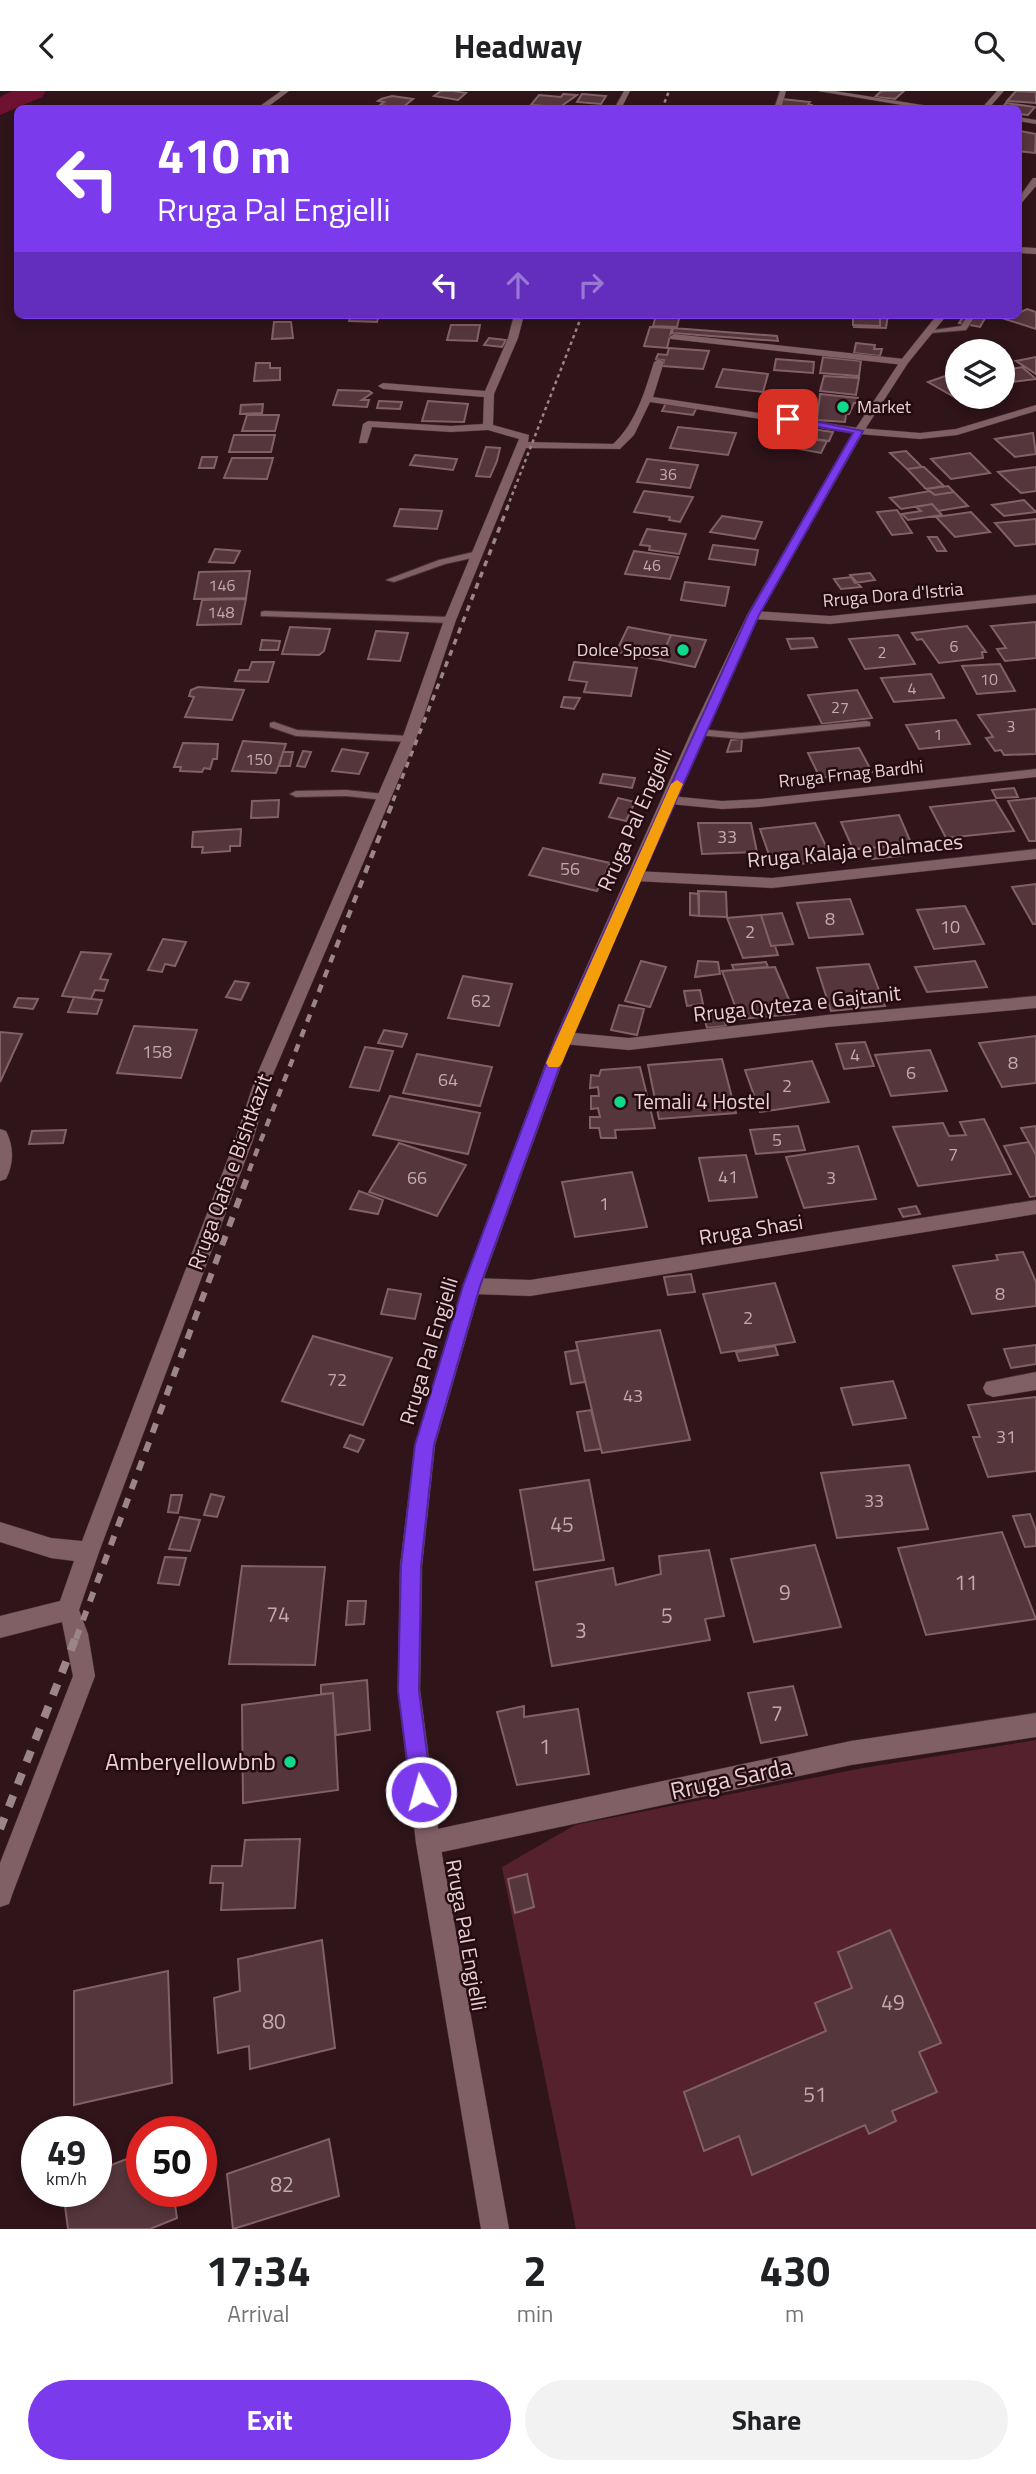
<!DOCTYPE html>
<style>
body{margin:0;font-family:"Titillium Web",sans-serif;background:#f2f2f2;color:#202124;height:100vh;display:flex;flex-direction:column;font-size:26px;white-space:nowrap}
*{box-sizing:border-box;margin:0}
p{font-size:23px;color:#757577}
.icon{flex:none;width:38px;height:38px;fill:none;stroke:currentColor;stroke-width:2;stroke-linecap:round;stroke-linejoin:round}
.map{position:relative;height:2138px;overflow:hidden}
.side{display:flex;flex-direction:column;background:#fff;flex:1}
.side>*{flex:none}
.guide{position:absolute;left:14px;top:14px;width:1008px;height:214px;border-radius:10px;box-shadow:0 4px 10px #0003;background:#7c3aed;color:#fff;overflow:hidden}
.buttons{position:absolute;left:945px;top:248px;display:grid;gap:14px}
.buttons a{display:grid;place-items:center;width:70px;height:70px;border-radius:50%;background:#fff;box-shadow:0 4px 10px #0003;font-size:35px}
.speed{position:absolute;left:21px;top:2025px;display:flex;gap:14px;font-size:35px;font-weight:700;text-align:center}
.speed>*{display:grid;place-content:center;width:91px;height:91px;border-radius:50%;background:#fff;box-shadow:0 4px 10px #0003;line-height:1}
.speed small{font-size:18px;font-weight:400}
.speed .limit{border:10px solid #d22;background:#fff;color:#111}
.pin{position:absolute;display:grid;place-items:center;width:60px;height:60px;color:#fff;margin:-30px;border-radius:14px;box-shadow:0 4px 10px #0006}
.me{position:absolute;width:77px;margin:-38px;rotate:353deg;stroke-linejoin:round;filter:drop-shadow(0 0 5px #0008)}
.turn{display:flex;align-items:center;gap:24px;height:147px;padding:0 28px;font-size:32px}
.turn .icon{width:91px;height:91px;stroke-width:2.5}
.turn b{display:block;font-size:49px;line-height:60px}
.lanes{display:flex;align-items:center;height:66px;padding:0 28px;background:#0003;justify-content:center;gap:35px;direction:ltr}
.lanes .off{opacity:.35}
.eta{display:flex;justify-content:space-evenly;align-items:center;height:119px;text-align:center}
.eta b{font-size:42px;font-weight:700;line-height:49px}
.action{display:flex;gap:14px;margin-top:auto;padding:14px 28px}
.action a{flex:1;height:80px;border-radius:42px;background:#7c3aed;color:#fff;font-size:28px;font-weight:700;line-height:80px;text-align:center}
.action a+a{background:#f2f2f2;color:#202124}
header{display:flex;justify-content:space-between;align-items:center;height:91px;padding:0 28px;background:#fff;font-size:32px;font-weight:700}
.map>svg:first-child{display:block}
.green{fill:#55212d}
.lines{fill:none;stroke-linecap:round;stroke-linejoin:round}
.river{fill:#6f1130;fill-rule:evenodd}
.building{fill:#55363c;stroke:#826166;stroke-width:2}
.lane-casing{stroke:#443033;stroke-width:2}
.street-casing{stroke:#443033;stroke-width:1}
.secondary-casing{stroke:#443033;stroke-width:1}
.lane{fill:#816065;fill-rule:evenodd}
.street{fill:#816065;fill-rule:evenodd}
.secondary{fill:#816065;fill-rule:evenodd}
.rail-far4{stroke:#9b8589;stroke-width:2.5;stroke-dasharray:3.5 3.5;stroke-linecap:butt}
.rail-far3{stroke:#9b8589;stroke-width:3.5;stroke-dasharray:6 6;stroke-linecap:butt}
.rail-far2{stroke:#9b8589;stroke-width:4.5;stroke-dasharray:8 8;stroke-linecap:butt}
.rail-far1{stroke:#9b8589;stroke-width:6;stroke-dasharray:10 10;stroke-linecap:butt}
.rail{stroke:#9b8589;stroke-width:8;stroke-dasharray:12 12;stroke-linecap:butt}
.route{fill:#7c3aed;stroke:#51269a;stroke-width:2}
.slow{fill:#f59e0b}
.poi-dot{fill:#0fd98a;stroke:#250b11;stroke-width:2.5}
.labels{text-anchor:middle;stroke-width:5;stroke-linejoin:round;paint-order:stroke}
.far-number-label{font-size:16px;fill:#c1aaae}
.far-poi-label{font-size:18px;fill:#e5d1d4;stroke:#250b11;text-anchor:start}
.far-street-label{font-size:18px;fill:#e5d1d4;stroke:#250b11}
.number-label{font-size:18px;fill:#c1aaae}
.street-label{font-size:21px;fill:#e5d1d4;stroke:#250b11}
.poi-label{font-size:21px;fill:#e5d1d4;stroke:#250b11;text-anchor:start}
.near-number-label{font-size:21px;fill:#c1aaae}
.near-poi-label{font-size:24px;fill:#e5d1d4;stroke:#250b11;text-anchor:end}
.near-street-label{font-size:24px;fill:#e5d1d4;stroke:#250b11}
</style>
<header><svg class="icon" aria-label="back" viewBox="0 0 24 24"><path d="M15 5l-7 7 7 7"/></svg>Headway<svg class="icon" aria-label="search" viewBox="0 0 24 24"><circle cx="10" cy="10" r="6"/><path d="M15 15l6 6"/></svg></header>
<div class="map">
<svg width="1036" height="2138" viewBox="0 0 1036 2138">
<rect width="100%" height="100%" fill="#2f141a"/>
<path class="green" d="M1036 1649V2138H576L502 1776 575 1734 863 1677Z"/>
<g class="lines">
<path class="river" d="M12 0H46L42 6 0 24V6Z"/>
</g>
<path class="building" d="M441 0H453L466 2 458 9 434 5Z
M881 0H904L895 8 875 6Z
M1016 0 1036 1V12L1007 10Z
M563 3 577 4 560 16 531 14 539 4 561 6Z
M582 3 606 5 601 13 577 11Z
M392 5 413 8 402 17 380 14 384 11 378 10 381 8Z
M782 8 810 11 808 14H811L807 18 778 16Z
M1006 12 1035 16 1028 24 1018 23V18H1001Z
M1020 40 1036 43 1035 62 1018 60Z
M1027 218 1036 221V238L1005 228Z
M351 224H379L377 231 349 230Z
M656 224H680L677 236 653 235Z
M853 224H876L880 226V235L853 234Z
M876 224H888L886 237 853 236 880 235V226Z
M964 224H987L980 236 959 232Z
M274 231H291L293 247 272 248Z
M451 234H480L477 250 447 249Z
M650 236 672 237 667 257 644 255Z
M673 237 777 245 778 250 672 242Z
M489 247 506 249 502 256 484 254Z
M856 252 875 254 874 258H882L880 265 854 262Z
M669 257 709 260 703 278 663 275 664 269 656 268 658 263 667 264Z
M823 266 861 270 859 285 820 282Z
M1036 266V283L1016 270Z
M776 268 814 271 813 282 774 279Z
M256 272H270V277H280V289L254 290Z
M1022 276 1036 288 1003 292V280Z
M723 278 768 283 763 301 716 296Z
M957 281V306H961L956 307 928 291Z
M824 285 859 287 856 304 820 300Z
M338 299 369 300 372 302 362 309H369L367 316 333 314Z
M820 303 858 307V312H854L849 323H846L845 331 817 329Z
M379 310 402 311 400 318 377 317Z
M428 310 468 313 464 331 422 330Z
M666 312 697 316 693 324 662 320Z
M263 313 262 322 240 323 241 314Z
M247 324H279L275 340H242Z
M678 336 736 342 728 364 670 357Z
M804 337 833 341 829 350 800 346Z
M1033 342 1036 363 1015 366 995 348Z
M234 344H275L271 361H229Z
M800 347 827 350 821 362 794 357Z
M486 356 500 357 497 370 490 386 476 385Z
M906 360 922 376 907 378 890 362Z
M970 362 990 382 951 388 931 368Z
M415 364 457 368 453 379 410 374Z
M202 366H217L214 377H199Z
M232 367H273L267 388 224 387Z
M647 368 698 374 690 397 637 391Z
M922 376H924L944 395 926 398 907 378Z
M1036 376V400L1021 402 998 381Z
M948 395 954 401 935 404 926 398Z
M644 400 693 406 680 431 669 429 670 426 634 421Z
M930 400 935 404 954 401 968 415 938 420 932 413 901 418 890 407Z
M1024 409 1036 421 1004 425 992 414Z
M932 413 942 424 908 429 902 423 921 420 916 416Z
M400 418 442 420 437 438 394 435Z
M897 419 912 442 892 444 877 421Z
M971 421 990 441 955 446 936 426Z
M722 425 762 431 755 448 710 441Z
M1036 428V453L1015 455 995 432Z
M647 438 686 443 679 463 649 459 650 455 640 454Z
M928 446H937L946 460H937Z
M713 454 758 459 755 474 709 468Z
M215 458 240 460 234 472 209 471Z
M634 460 678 466 670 488 625 483Z
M250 480 246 507 194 508 199 481Z
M870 482 875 489 855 492 850 484Z
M852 486 861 496 841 498 834 488Z
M685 491 729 496 725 515 681 509Z
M246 508 241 533 197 534 202 509Z
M1036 531V567L1005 570 997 558 1006 557 991 535Z
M967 535 986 561H982L983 567 939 572 922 548 917 549 912 542Z
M290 536 330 538 324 560 319 564 282 563Z
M628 536 671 544 660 569 616 561Z
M376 540 408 542 400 570 368 568Z
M671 544 706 549 695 576 660 569Z
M898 544 915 573 865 578 849 548Z
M813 547 817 556 791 558 787 548Z
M262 549 280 550 278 559H260Z
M252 571H274L268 591 235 590 239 579H249Z
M574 571 637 577 631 605 584 601 587 591 569 589Z
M1000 573 1015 600 977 603 962 575Z
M931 583 944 607 894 611 881 587Z
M198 596 244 599 232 629 185 626 194 606 189 605 191 599Z
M857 599 872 627 822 633 808 604Z
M564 606 580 607 574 618 561 616Z
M1036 618V663L1004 664 1001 659 995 660 986 647 993 646 978 624Z
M956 629 970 653 919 658 906 634Z
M742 648 741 660 727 661 731 649Z
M243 650 286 653 276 682 232 680Z
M183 652 218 653 217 668H213L210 678 204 677 202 681 180 680 181 676H174Z
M859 657 872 681 820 687 808 662Z
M342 658 368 662 359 683 332 680Z
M303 660 311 661 305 676 297 675Z
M283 661H293L290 675H279Z
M603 683 635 687 632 697 600 692Z
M1014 697 1018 706 996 707 992 699Z
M618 707 635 711 626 730 609 726Z
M1036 707V750H1029L1008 710Z
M279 709 278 726 251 727 252 710Z
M995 709 1014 740 946 747 930 716Z
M899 724 912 754 853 758 841 731Z
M698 732H751L757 761 702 763Z
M815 732 833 770 773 775 760 738Z
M241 738 240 755H230V760L202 762 203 756H192L193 741Z
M896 755 901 765 872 768 867 757Z
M543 757 610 772 597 800 529 784Z
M1036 793V833H1033L1012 796Z
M698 800 726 801 727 826 699 825Z
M690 802 699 803V825L690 824Z
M850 808 863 843 809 847 797 812Z
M965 815 984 853 934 858 917 819Z
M782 822 793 853 771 855 761 824Z
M761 824 771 855H775L778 864 743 867 727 827Z
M163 848 186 851 175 875 165 873 162 881 148 879Z
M81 861 111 863 100 888 108 889 104 900 95 899 91 908 62 905Z
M641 870 666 876 650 916 625 910Z
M698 870 718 871 720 883 695 886Z
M975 870 987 896 927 901 915 876Z
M766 871 768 876 734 879 732 874Z
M869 873 885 915 831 920 817 877Z
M775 876 795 923 740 928 722 880Z
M463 885 512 893 499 935 448 927Z
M235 890 249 892 241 909 226 906Z
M700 899 703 913 687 915 684 900Z
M74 906 102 909 97 923 68 921Z
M18 907 38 908 33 918 14 916Z
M619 914 644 918 637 944 611 939Z
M722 921 726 935 707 937 703 923Z
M134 935 197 939 181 987 117 982Z
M384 939 407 943 402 956 378 952Z
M0 941 22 943 0 991Z
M1036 945V992L1002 996 979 952Z
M865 951 874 975 844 978 836 953Z
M365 956 393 960 379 1000 350 996Z
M930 959 947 1000 891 1005 875 964Z
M417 963 492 976 480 1015 403 1002Z
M722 968 736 1022 659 1028 648 974Z
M812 970 829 1011 760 1021 745 979Z
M640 976 655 1037 615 1039 616 1047H601L599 1037H590V1026H600L598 1017 591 1018V1005H599L598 996 590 997 591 984 599 985 601 979Z
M390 1005 480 1022 468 1063 373 1044Z
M984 1028 1011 1083 918 1095 893 1036 943 1032 949 1045 966 1044 960 1031Z
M798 1035 805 1059 756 1063 750 1039Z
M1036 1035V1064L1021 1037Z
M66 1039 63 1052 29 1053 32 1040Z
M1029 1051 1036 1064V1105L1030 1106 1004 1055Z
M399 1052 466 1074 437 1125 369 1101Z
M858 1055 876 1108 804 1117 786 1066Z
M746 1064 757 1106 709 1110 699 1067Z
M632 1081 647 1136 575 1146 562 1091Z
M359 1100 383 1109 378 1123 350 1118Z
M916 1115 920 1123 903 1126 899 1118Z
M1023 1161 1036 1191V1215L972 1223 953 1175 998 1169 996 1164Z
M691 1183 695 1201 668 1204 664 1186Z
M775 1192 795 1251 721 1262 703 1203Z
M388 1198 421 1203 415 1228 381 1223Z
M660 1239 690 1349 602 1362 576 1251Z
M313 1245 392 1267 363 1334 282 1310Z
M1036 1254V1273L1011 1277 1004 1258Z
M775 1255 778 1264 739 1270 736 1261Z
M578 1259 585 1291 571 1293 565 1261Z
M893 1290 906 1327 853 1334 841 1297Z
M1036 1306V1380L988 1386 973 1346H980L968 1314Z
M591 1319 601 1358 585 1360 577 1321Z
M350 1344 364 1349 358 1361 344 1356Z
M909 1374 928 1438 837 1447 821 1382Z
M589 1389 604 1469 534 1479 520 1399Z
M211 1403 224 1406 217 1426 204 1424Z
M171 1404H182L178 1422 168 1421Z
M1030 1423 1036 1439V1455L1025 1456 1013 1425Z
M180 1426 200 1429 190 1460 169 1458Z
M1002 1441 1036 1528 926 1544 898 1457Z
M815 1454 841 1536 754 1551 731 1468Z
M709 1459 724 1525 705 1528 710 1549 552 1575 536 1491 613 1477 616 1494 661 1483 659 1465Z
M165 1466 186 1467 179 1494 158 1492Z
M242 1475 325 1476 315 1574 229 1573Z
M348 1510H366L364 1533 346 1534Z
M367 1589 370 1639 336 1644 333 1602 321 1603V1594Z
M793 1595 807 1644 761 1652 748 1602Z
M333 1602 338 1699 243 1712 242 1614Z
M524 1615V1626L578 1618 589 1683 517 1694 497 1621Z
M300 1748 295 1817 221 1819 223 1792H210L212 1775H242L245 1749Z
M527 1783 534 1816 515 1822 508 1788Z
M890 1839 941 1952 919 1961 937 2001 892 2020 896 2030 869 2043 865 2034 752 2084 739 2045 704 2060 684 2001 826 1940 815 1912 852 1897 838 1861Z
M322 1849 335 1957 250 1978 249 1955 218 1962 214 1907 240 1900 238 1868Z
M168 1880 172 1992 74 2014V1900Z
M329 2048 339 2105 233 2138 227 2083Z
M142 2062V2100H173L177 2127 150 2138H68L63 2100H96V2080Z"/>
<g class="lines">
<g class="lane-casing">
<path id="lane" d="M968 224H976L966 239 931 242 927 240 961 235Z
M478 460 481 461V465L445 473 394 491 386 489 439 469Z
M264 520 450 526 455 529 450 532 261 525V521Z
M866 630 870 631V635L741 648 698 644 693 641 698 638 741 642Z
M274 631 297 639 409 645 414 648 409 651 296 645 270 636V632Z
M346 699 384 703 390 706 384 709 346 705 296 706 290 703 296 700Z"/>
</g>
<g class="street-casing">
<path id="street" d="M281 0H289L265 18H256Z
M624 0H630L621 18H614Z
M780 0H786L781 18H774Z
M818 0H835L947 18H926Z
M997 0H1004L988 18H981Z
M1018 26 1036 29V33L1018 30Z
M514 224H524L518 247 494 303 493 334 529 344 528 351 613 353C636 332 645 300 654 271L659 268 664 271 653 306 859 337 920 342 956 338 1036 314V320L957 344 920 348 859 343 650 311 634 344 620 358 526 357 456 529 416 648 271 988 253 1049 99 1461 79 1519 88 1543 95 1585 12 1804 9 1813 0 1816V1772L73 1585 62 1531 0 1547V1525L60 1510 74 1470 51 1467 0 1451V1431L51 1447 82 1450 235 1049 255 988 402 648 444 529 519 348 488 339 451 341 372 336 367 352H359L363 333 368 330 451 335 483 333 484 306 383 298 378 295 383 292 485 300 508 247Z
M674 243 904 268 909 271 904 274 671 248 669 246Z
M1036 504V512L830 533 753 528 747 524 753 520 830 525Z
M1036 678V686L760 716 722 718 670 713 663 709 670 705 722 710 760 708Z
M1036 758V768L772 797 635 790 628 785 635 780 772 787Z
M1036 905V917L827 936 629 959 563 953 555 947 563 941 629 947 827 924Z
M0 1038 6 1040C14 1056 14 1072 6 1088L0 1090Z
M1036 1109V1123L530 1205 472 1203 465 1201 463 1195 465 1189 472 1187 530 1189Z
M1036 1281V1299L993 1306 986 1303 983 1297 986 1291Z
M1036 1622V1646L851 1674 428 1764 419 1761 416 1752 419 1743 428 1740 851 1650Z"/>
</g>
<g class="secondary-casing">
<path id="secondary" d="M1033 87H1036V95L1018 116V108Z
M1018 156 1036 157V163L1018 162Z
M937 224H947L908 272 864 340 759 524 705 641 571 947 481 1195 435 1354 422 1475 420 1599 440 1752 509 2138H481L416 1752 398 1599 400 1475 415 1354 463 1195 555 947 691 641 747 524 854 340 901 269Z"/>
</g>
<use href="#lane" class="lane"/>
<use href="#street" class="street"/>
<use href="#secondary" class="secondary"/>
<path class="rail-far4" d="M662 18 669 0
M507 417 582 224"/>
<path class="rail-far3" d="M393 710 508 415"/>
<path class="rail-far2" d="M249 1080 394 708"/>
<path class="rail-far1" d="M76 1548 250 1079"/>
<path class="rail" d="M0 1738 76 1546"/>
</g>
<path class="route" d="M788 325 863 340 759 524 570 947 480 1195 434 1354 421 1475 419 1600 432 1701 429 1708 421 1712 414 1708 411 1701 398 1600 401 1475 415 1354 463 1195 556 947 748 524 853 342 785 330Z"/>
<path class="slow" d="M677 689 683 693 562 972 559 976H549L546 972 671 693Z"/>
<g class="poi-dot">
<circle cx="843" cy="316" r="7"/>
<circle cx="683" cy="559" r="7"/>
<circle cx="620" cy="1011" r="7"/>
<circle cx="290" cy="1671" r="7"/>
</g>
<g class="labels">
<g class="far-number-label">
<text x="668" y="389">36</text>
<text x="652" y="480">46</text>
<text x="222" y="500">146</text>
<text x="221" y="527">148</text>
<text x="954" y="561">6</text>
<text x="882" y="567">2</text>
<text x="989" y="594">10</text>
<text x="912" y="603">4</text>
<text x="840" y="622">27</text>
<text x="1011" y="641">3</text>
<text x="938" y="649">1</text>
<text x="259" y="674">150</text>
</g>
<g class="far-poi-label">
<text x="857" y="322">Market</text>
<text x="669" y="565" text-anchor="end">Dolce Sposa</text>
</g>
<g class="far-street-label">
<text transform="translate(893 504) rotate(-5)" y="6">Rruga Dora d'Istria</text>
<text transform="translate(851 683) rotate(-6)" y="6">Rruga Frnag Bardhi</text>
</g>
<g class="number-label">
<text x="727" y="752">33</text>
<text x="570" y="784">56</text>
<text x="830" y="834">8</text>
<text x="950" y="842">10</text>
<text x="750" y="847">2</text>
<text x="481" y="916">62</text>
<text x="157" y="967">158</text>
<text x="855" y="970">4</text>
<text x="1013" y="978">8</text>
<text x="911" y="988">6</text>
<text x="448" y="995">64</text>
<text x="787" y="1001">2</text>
<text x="777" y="1055">5</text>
<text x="953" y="1070">7</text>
<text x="728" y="1092">41</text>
<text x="417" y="1093">66</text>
<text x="831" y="1093">3</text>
<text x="604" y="1119">1</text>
<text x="1000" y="1209">8</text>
<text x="748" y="1233">2</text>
<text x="337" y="1295">72</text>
<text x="633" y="1311">43</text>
<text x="1006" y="1352">31</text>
<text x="874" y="1416">33</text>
</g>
<g class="street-label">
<text transform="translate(635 729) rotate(-66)" y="7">Rruga Pal Engjelli</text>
<text transform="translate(855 760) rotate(-5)" y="7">Rruga Kalaja e Dalmaces</text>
<text transform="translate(797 913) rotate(-6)" y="7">Rruga Qyteza e Gajtanit</text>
<text transform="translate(230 1081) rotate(-70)" y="7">Rruga Qafa e Bishtkazit</text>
<text transform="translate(751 1139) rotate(-9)" y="7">Rruga Shasi</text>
<text transform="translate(429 1260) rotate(-73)" y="7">Rruga Pal Engjelli</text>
<text transform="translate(466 1844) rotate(80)" y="7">Rruga Pal Engjelli</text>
</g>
<g class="poi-label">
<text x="634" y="1018">Temali 4 Hostel</text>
</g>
<g class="near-number-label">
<text x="562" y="1441">45</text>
<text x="966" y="1499">11</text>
<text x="785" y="1509">9</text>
<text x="278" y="1531">74</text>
<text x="667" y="1532">5</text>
<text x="581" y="1547">3</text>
<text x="777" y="1630">7</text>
<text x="545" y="1663">1</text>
<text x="893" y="1919">49</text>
<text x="274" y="1938">80</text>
<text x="815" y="2011">51</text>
<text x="282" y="2101">82</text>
</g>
<g class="near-poi-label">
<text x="276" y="1679">Amberyellowbnb</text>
</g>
<g class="near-street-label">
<text transform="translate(731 1688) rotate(-12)" y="8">Rruga Sarda</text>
</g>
</g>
</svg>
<div class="buttons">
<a><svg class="icon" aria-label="layers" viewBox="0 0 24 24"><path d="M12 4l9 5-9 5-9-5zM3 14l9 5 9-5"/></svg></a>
</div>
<div class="speed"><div>49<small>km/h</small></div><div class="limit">50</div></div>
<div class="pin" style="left:788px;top:328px;background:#d93025"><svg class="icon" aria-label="arrive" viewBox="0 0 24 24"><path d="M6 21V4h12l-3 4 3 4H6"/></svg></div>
<svg class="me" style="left:421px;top:1701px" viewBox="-20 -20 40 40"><circle r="17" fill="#7c3aed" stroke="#fff" stroke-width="3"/><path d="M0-11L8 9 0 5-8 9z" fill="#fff"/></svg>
<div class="guide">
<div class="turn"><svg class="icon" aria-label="left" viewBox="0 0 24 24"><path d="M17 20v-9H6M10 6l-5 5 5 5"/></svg><div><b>410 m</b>Rruga Pal Engjelli</div></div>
<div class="lanes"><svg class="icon" aria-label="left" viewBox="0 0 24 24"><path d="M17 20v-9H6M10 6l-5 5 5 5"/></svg><svg class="icon off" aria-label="ahead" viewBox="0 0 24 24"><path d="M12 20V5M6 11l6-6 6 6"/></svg><svg class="icon off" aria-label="right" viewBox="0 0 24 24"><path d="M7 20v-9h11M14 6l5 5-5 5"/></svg></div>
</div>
</div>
<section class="side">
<div class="eta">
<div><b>17:34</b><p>Arrival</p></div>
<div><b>2</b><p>min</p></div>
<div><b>430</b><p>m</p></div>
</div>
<div class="action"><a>Exit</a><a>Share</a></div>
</section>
